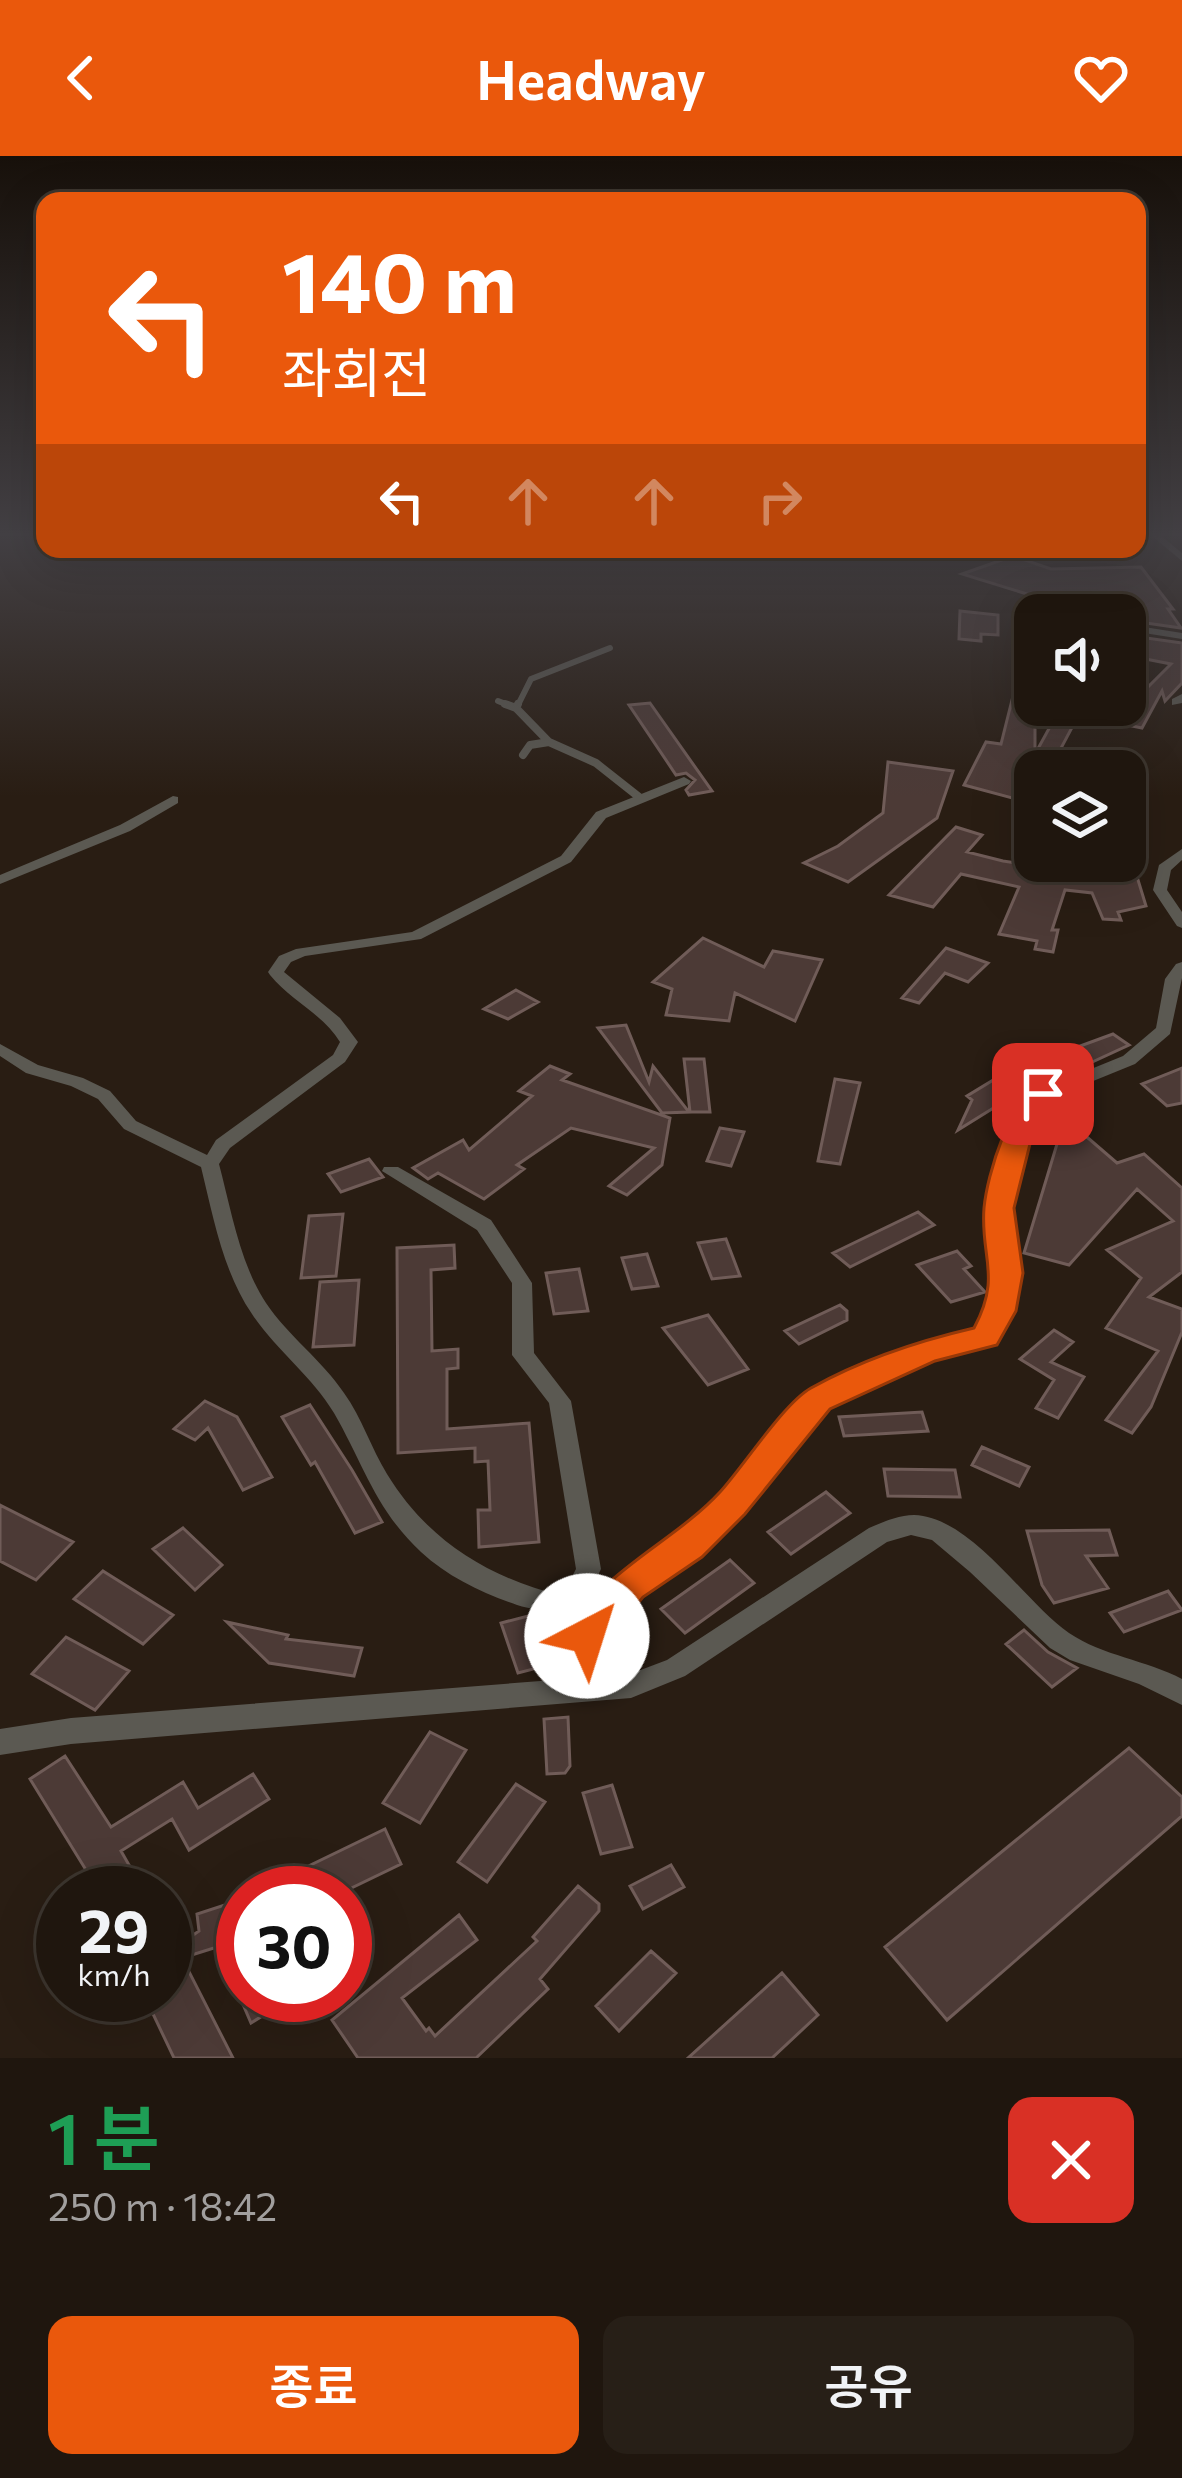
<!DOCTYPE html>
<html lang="ko">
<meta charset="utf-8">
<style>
body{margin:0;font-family:Commissioner,"Noto Sans KR",sans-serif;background:#271f17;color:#f1f3f6;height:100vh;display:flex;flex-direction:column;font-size:45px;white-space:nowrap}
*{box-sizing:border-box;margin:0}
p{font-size:39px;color:#a19f9e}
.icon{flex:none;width:66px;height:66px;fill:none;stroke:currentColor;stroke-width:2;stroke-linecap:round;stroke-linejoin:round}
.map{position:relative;height:1902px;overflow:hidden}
.side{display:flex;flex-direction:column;background:#1f160e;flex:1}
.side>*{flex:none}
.guide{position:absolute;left:36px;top:36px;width:1110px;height:366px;border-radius:24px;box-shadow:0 12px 48px #0002,0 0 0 3px #3c352e;background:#ea580c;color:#fff;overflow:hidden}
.buttons{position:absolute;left:1014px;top:438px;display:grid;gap:24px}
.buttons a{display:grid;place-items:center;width:132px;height:132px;border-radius:24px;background:#1f160e;box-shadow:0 12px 48px #0002,0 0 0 3px #3c352e;font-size:60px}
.speed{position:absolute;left:36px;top:1710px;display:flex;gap:24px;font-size:60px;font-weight:700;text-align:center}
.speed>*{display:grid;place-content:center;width:156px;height:156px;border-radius:50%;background:#1f160e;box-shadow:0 12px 48px #0002,0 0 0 3px #3c352e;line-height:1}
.speed small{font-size:30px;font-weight:400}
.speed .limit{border:18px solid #d22;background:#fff;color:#111}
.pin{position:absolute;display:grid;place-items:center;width:102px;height:102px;color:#fff;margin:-51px;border-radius:24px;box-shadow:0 6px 18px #0006}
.me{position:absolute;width:132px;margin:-66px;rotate:40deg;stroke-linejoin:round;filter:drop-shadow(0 0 9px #0008)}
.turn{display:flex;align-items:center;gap:42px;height:252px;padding:0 48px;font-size:54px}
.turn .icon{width:156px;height:156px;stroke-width:2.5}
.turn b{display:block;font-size:84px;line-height:102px}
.lanes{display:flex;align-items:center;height:114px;padding:0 48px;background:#0003;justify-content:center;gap:60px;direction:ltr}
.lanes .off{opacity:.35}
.round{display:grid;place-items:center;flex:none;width:126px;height:126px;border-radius:24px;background:#271f17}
.head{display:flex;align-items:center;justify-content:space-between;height:204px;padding:0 48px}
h1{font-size:72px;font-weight:600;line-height:90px;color:#1e9e55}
.action{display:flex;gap:24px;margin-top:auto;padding:24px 48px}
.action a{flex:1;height:138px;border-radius:24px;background:#ea580c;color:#fff;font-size:48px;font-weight:600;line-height:138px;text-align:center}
.action a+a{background:#271f17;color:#f1f3f6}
header{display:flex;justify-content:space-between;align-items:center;height:156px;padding:0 48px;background:#ea580c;color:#fff;font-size:54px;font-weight:600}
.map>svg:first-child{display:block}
.building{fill:#4c3a36;stroke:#705c58;stroke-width:3}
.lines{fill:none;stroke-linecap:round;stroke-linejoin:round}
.service-far1{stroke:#5b5952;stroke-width:6}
.service{stroke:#5b5952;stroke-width:8}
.minor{fill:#5b5952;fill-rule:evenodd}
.route{fill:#ea580c;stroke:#983908;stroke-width:3}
</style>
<header><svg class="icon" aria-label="back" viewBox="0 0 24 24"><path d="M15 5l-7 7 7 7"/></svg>Headway<svg class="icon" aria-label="heart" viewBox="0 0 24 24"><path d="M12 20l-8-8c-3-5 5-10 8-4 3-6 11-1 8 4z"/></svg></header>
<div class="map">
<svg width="1182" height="1902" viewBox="0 0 1182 1902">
<rect width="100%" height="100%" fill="#291d13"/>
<path class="building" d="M1013 400 1051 413 1141 411 1173 453H1168L1181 472 1125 464V459H1095L962 418Z
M960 455 998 459V479L981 478V485L959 483Z
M1125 479 1182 487V527L1165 545 1162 535 1142 572 1122 568 1140 539 1171 508 1125 499Z
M1035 516V598L1062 549H1084L1060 594 1136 604 1135 615 1035 613V648L964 629 986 586 1001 588 1015 532Z
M650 547 712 635 689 639 686 634 695 624 686 617 676 619 629 549Z
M888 606 953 615 937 662 848 726 804 707 838 690 883 657Z
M956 671 982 679 967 696 1003 705 1055 713 1056 705H1075V717L1100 710 1102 716 1135 714 1146 750 1118 756 1121 764 1103 763 1092 737 1065 734 1052 774H1058L1053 796 1035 793 1037 785 999 778 1019 731 961 718 933 751 889 739Z
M703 782 764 811 773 795 822 804 795 865 735 837 729 865 666 859 672 833 653 826Z
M946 792 988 807 968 826 945 817 919 847 902 842Z
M516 834 538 846 508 863 484 853Z
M626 869 649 926 653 910 689 956 662 957 598 872Z
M1113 878 1129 889 1064 919 1056 913 958 974 972 944 967 940 1018 909 1023 911Z
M684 903H704L710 956H690Z
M550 910 570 918 562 924 670 962 662 1009 627 1039 609 1030 654 992 571 972 517 1009 524 1013 484 1043 438 1017 428 1023 413 1012 463 984 469 994 532 940 519 935Z
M1182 912V947L1167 950 1142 928Z
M835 923 860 927 840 1008 818 1005Z
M1066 963 1117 1007 1144 998 1182 1032V1116L1149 1141 1182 1153V1176L1151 1251 1132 1277 1106 1264 1158 1195 1106 1172 1141 1122 1107 1094 1173 1065 1137 1033 1069 1109 1024 1097 1057 988 1040 968Z
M720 972 744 976 731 1010 707 1005Z
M369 1003 383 1021 341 1036 328 1018Z
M918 1056 934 1069 850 1111 833 1097Z
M343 1058 336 1120 301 1122 309 1060Z
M726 1083 740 1120 712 1123 698 1087Z
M454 1089 455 1112 431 1114 432 1195 458 1193V1212L447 1213V1273L529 1267 539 1386 479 1391 478 1354H490L488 1305 475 1306V1292L398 1297 397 1092Z
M957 1095 971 1110 964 1113 985 1136 951 1146 917 1109Z
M647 1098 658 1130 632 1133 622 1102Z
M579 1113 588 1155 554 1158 546 1117Z
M359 1124 354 1189 313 1191 320 1126Z
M840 1149 847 1155V1164L799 1188 785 1175Z
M708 1159 748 1213 708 1229 663 1172Z
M1054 1174 1073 1186 1051 1206 1084 1221 1058 1262 1036 1252 1054 1224 1020 1203Z
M205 1245 237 1261 272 1321 243 1334 208 1272 195 1284 174 1273Z
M310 1249 352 1314 382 1366 355 1377 315 1306 311 1309 282 1261Z
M922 1256 928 1275 844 1280 839 1261Z
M982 1291 1029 1311 1019 1330 972 1309Z
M884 1313 955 1314 960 1341 888 1340Z
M826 1336 850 1357 791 1398 768 1376Z
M0 1349 73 1386 36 1424 0 1405Z
M183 1372 222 1409 195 1434 153 1393Z
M1109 1374 1117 1399 1086 1400 1108 1432 1054 1447 1042 1429 1027 1375Z
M730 1404 754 1427 685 1477 661 1453Z
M103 1415 173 1459 143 1488 74 1443Z
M1168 1435 1182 1454 1124 1476 1110 1457Z
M528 1460 545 1510 518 1517 501 1467Z
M227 1466 288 1479 286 1483 362 1492 354 1520 269 1507Z
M1024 1474 1048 1496 1077 1512 1052 1531 1006 1488Z
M66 1481 129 1515 95 1554 32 1518Z
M568 1561 570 1610 565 1617 547 1618 544 1563Z
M430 1576 466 1594 420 1667 383 1647Z
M1129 1592 1182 1641V1660L947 1864 885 1791Z
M65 1600 111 1671 183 1626 198 1652 253 1618 269 1643 189 1694 172 1663 121 1695 145 1737H92L81 1717 86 1714 30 1623Z
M516 1628 545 1646 487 1726 458 1706Z
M612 1629 632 1691 601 1698 583 1637Z
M385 1673 401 1708 341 1737H296L290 1719Z
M671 1709 684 1731 643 1753 630 1730Z
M578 1730 599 1748V1755L540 1823 548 1833 476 1902H358L332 1864 459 1759 477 1784 402 1842 426 1875 429 1872 435 1880 537 1785 533 1781Z
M243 1743V1783L182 1802 233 1902H174L144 1839H165V1769L176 1791 199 1775 197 1758Z
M651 1795 676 1817 619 1875 596 1850Z
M782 1817 818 1859 772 1902H688Z
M239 1839H296L251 1867Z"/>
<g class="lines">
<path class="service-far1" d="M498 545 513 551
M517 551 531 523 610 492"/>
<path class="service" d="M505 548 516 552
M518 548 516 552 549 586 596 607 639 641
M523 599 530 589 549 586"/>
<path class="minor" d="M1146 375H1155L1182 397V405Z
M1125 468 1182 477V483L1125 474Z
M1182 538V547L1172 549V543Z
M684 621 691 625 689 628 606 662 571 706 421 783 305 800 291 806 284 816 340 862 358 886 345 906 230 992 219 1008C231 1053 240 1108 266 1147 288 1180 322 1204 344 1237 362 1262 371 1292 387 1318 428 1385 488 1421 562 1440L576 1413 549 1247 512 1199V1127L477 1074 382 1015 384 1011H398L491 1064 532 1127 534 1197 571 1245 601 1413 582 1452 588 1460 620 1422 680 1384 724 1340 810 1237 919 1189 979 1175 989 1155 997 1117 989 1053 1015 958 1037 935 1123 900 1156 872 1165 823 1176 808 1182 806V822L1170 878 1135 908 1049 943 1033 960 1009 1053 1017 1117 1011 1155 994 1186 932 1202 826 1249 740 1354 698 1398 638 1438 600 1483 605 1520 630 1518 667 1504 869 1372C883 1366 899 1359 914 1359 972 1361 1024 1446 1069 1477 1103 1500 1146 1504 1182 1523V1549L1139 1528 1070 1504 1050 1492 970 1416 932 1384 911 1379 887 1386 685 1520 631 1542 71 1588 0 1599V1573L71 1562 579 1522C577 1503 578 1475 561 1462 551 1455 529 1453 517 1449 482 1437 448 1421 421 1396 375 1353 364 1309 334 1257 312 1220 276 1194 252 1158 223 1116 213 1060 201 1011L124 973 98 943 71 930 26 917 0 900V888L38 909 83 922 110 935 136 965 207 999 216 984 333 899 340 886C323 858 291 845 270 819L268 816 279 800 296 793 412 776 561 700 596 656Z
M173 640 178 641V647L130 675 0 728V719L120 669Z
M1182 693V704L1171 714 1167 734 1182 756V772L1177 770 1153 734 1159 709Z"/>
</g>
<linearGradient id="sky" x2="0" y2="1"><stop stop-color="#17100a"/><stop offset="0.59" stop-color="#434044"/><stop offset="1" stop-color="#434044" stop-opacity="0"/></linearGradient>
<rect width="1182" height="641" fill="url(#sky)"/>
<path class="route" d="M1043 930 1057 938 1037 960 1014 1052 1023 1117 1016 1155 997 1189 935 1205 830 1253 745 1358 702 1401 643 1441 601 1492 587 1497 573 1492 567 1480C597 1417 673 1387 720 1336 743 1311 784 1247 811 1232 861 1204 918 1185 974 1172 1002 1120 980 1101 984 1052 987 1020 1010 939 1043 930Z"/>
</svg>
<div class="buttons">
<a><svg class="icon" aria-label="sound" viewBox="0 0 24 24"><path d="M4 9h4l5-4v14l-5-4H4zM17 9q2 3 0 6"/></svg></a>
<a><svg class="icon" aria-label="layers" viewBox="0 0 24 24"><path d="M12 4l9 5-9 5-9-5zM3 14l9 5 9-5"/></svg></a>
</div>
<div class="speed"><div>29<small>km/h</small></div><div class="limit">30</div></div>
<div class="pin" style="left:1043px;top:938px;background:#d93025"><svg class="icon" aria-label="arrive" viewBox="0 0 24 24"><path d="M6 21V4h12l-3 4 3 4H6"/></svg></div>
<svg class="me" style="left:587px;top:1480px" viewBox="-20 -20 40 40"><circle r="19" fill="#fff"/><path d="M0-13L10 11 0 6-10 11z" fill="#ea580c"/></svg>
<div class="guide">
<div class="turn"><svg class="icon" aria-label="left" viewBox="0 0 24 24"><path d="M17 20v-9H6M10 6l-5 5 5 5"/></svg><div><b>140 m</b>좌회전</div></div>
<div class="lanes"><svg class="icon" aria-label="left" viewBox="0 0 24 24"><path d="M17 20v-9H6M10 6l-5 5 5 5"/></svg><svg class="icon off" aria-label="ahead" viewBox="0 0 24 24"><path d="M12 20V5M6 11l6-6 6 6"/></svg><svg class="icon off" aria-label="ahead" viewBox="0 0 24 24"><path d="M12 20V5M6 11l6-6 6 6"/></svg><svg class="icon off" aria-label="right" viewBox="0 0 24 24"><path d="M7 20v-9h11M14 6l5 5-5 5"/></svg></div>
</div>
</div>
<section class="side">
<div class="head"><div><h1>1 분</h1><p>250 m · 18:42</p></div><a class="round" style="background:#d93025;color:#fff"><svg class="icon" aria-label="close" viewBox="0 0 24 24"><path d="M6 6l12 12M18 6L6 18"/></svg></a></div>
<div class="action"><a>종료</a><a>공유</a></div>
</section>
